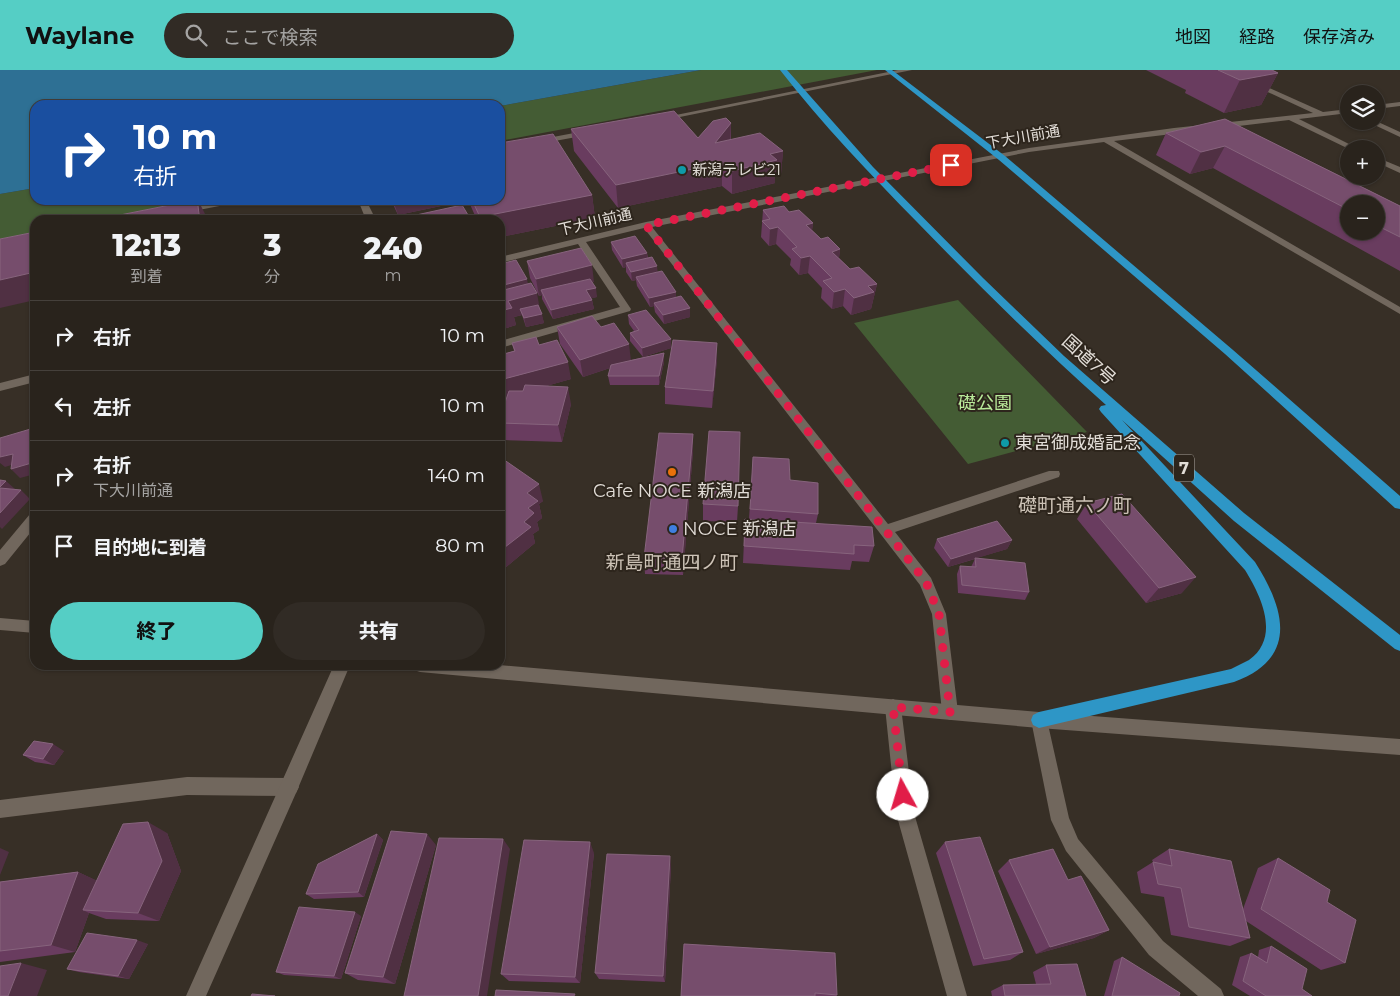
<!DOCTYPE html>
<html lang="ja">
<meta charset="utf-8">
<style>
body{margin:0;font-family:Montserrat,"Noto Sans JP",sans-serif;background:#312b25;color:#f1f3f6;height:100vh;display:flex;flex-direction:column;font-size:19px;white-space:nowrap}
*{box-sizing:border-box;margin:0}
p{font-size:16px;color:#a5a4a3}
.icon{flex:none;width:28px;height:28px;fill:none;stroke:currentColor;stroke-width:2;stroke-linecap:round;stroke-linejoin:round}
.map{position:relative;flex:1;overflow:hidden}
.details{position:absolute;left:30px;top:145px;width:475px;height:455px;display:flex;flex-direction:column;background:#29231c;border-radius:15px;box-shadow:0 1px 4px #0004,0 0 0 1px #45403b}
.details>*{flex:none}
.banner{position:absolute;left:30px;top:30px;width:475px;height:105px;border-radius:15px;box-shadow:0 1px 4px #0004,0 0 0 1px #45403b;background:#1a4fa0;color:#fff;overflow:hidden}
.buttons{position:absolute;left:1340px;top:15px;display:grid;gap:10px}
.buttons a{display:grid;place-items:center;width:45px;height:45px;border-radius:50%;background:#29231c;box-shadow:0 1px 4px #0004,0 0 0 1px #45403b;font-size:25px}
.pin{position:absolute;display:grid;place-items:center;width:42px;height:42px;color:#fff;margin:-21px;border-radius:10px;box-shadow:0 2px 8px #0006}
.me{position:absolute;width:55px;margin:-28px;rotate:354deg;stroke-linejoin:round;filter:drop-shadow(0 0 4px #0008)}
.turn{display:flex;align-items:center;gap:18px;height:105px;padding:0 20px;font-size:22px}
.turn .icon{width:65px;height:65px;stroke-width:2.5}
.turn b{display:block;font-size:35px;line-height:42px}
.eta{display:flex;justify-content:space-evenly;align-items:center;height:85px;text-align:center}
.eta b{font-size:30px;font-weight:800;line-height:35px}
.action{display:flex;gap:10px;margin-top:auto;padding:10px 20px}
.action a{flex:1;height:58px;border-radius:30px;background:#55cec5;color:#111;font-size:20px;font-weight:800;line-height:58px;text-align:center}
.action a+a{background:#312b25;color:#f1f3f6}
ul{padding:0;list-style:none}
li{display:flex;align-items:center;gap:15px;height:70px;padding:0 20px;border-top:1px solid #45403b}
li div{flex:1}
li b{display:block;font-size:19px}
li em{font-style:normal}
header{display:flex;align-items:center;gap:30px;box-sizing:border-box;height:70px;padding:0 25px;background:#55cec5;color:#111}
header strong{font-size:24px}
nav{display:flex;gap:28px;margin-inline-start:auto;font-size:18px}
.search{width:350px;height:45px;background:#312b25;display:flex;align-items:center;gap:12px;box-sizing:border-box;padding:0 18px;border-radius:28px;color:#a5a4a3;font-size:19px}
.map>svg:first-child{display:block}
.green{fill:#445c34}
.water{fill:#2e7094}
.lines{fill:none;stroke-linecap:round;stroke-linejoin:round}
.minor{fill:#71675d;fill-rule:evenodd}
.tertiary{fill:#71675d;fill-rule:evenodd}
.trunk{fill:#2e96c6;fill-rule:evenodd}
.wall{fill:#693c5f;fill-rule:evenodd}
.shaded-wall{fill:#503043}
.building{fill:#764d6c;stroke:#87647d}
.route{stroke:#e11d48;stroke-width:9;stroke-dasharray:0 16.2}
.culture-dot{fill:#0f9aa8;stroke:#2d251c;stroke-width:2}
.food-dot{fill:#e8710a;stroke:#2d251c;stroke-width:2}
.shop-dot{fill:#3f7fe0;stroke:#2d251c;stroke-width:2}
.labels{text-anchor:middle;stroke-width:4;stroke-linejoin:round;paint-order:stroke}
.far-street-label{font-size:15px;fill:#e2ddd7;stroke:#2d251c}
.far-poi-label{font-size:15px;fill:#e2ddd7;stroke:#2d251c;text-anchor:start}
.shield{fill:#2d251c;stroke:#aca69f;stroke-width:1}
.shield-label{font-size:16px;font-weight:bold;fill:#e2ddd7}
.street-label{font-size:18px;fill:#e2ddd7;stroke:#2d251c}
.park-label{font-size:18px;fill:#b9ea9a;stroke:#2d251c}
.poi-label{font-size:18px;fill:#e2ddd7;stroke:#2d251c;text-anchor:start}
.neighbourhood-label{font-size:19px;fill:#cdc3b7;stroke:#2d251c}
</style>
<header>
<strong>Waylane</strong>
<div class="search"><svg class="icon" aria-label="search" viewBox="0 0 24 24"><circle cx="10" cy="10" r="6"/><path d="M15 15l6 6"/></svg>ここで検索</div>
<nav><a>地図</a><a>経路</a><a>保存済み</a></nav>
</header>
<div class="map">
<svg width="1400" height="926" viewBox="0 0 1400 926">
<rect width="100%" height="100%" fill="#372f26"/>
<path class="green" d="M701 0H877L500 71V36Z
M35 118V130H197L95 150H35V162L0 169V124Z
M958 230 1087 362 968 394 854 253Z"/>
<path class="water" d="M0 0H701L500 36 35 35V118L0 124Z"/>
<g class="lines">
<path class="minor" d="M1220 0H1229L1323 42 1349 39V43L1299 49 1359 79H1349L1289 50 1114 71 1400 237V244L1104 72 1029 82 652 157 888 454 1049 401H1059L1060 404 1059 407 895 462 931 508 946 544 958 642 956 647 950 650 944 647 942 642 932 544 920 515 644 158 586 172 631 239 630 241 500 278V271L620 237 578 174 500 193V187L646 152 1029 78 1174 58 1313 43Z
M1400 32V36L1376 39V35Z
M1366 51H1376L1400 62V67Z
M1376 87 1400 97V103L1376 92Z
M35 304V312L0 321V313Z
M35 443V457L5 494 0 496V480L30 444Z
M893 629 899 632 901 637 914 743 967 926H947L896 743 885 637 887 632Z
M1039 642 1045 645 1047 650 1069 748 1078 769 1163 871 1221 919 1224 926H1198L1149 885 1066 781 1051 750 1031 650 1033 645Z
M187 707 290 708 296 711 299 717 296 723 290 726 187 725 0 748V730Z"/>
<path class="tertiary" d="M898 0H912L660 51 656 49Z
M590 60 594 62 593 64 500 81V77Z
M221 130H239L235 133 183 143 178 140 183 137Z
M358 130H366L376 150H366Z
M0 548 35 551V563L0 560Z
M334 595H350L296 723 206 926H186Z
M412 595H499L1039 642 1400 669V685L1039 658 420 602 414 600Z"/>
<path class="trunk" d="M780 0H787L873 97 983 208 1064 286 1244 443 1400 565V581L1395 579 1234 451 1122 350 1255 492C1285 539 1299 588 1234 612L1039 658 1033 655 1031 650 1033 645 1039 642 1231 599C1237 596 1243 593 1249 590 1281 567 1261 526 1245 500L1101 342 1099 339 1101 336 1106 335C1041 277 978 215 917 152 870 104 822 54 780 0Z
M885 0H892L1005 86 1233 280 1400 426V439L1395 438 1225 284 999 90Z"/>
</g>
<path class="wall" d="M1146 0H1272L1278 3 1261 35 1224 43 1185 23 1186 20Z
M1225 49 1400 136V201L1213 98 1190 104 1156 85 1166 63ZM1349 134H1376V161H1349Z
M731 53V70L783 81 781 104 775 105V113L732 124 722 116 618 138 574 81 571 59 698 68Z
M592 125 595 148 500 167V150H477L468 130H500Z
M391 130H460V132L398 145Z
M763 140 789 142 813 153 812 160 821 169 840 179 839 188 850 199 877 214 871 239 851 245 843 236 832 239 821 228 822 218 808 203 799 205 790 195 791 189 776 174 769 176 761 167Z
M611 172 647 183 648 188 658 203 676 222V227L690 238V247L664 254 655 242 654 236 650 237 637 216 636 210 632 211 626 202V197L623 198 612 180Z
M527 191 594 212H592L597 227 591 228 592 230 594 239 553 249 542 229V225L539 226 530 208Z
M528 214 540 240 544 253 526 257 522 245 514 247 516 255 500 260Z
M628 245 671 278 643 287 630 271V263L634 261 629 254Z
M557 257H601L631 290 664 283V292L659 315H610L608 306 610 298 583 307 560 274Z
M512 273 539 275 571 309 546 316 571 334 562 372 503 370 500 359V347L507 327 500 329V285L514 281Z
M717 290 712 338 665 334V317Z
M693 364V381L683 505 645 504 644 488Z
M500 387 543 431 539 434 542 448 537 452 539 460 533 464 535 473 505 498 500 494Z
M753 387 790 410 818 444 816 453 874 476 869 492 852 491 850 500 743 493 745 449H749Z
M1087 433 1182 523 1146 533 1077 449Z
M703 434 738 436 737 452 703 451Z
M937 469 1012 470 1007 479 976 488 1029 522 1025 530 958 523 957 504 960 496 971 497 975 489 948 497 934 478Z
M64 681 54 695 35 692 23 685Z
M167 763 181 801 159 851 106 849 89 843 75 882 0 892V812L78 802 97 811Z
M377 764 383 770 364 827 314 829 306 824Z
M945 772 1023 882 1010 890 973 896 936 783Z
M436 775 395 914 358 910 345 903Z
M1169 779 1243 839 1258 798 1278 788 1327 832 1345 893 1321 900 1246 851 1250 868 1230 876 1171 865 1164 827 1141 823 1137 802 1153 792 1152 790Z
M594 783 580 913 509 911 501 904Z
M1009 790 1068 810 1109 860 1094 868 1036 884 998 801Z
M671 796 665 912 599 909 595 903Z
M361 846 341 909 284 905 276 902Z
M148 874 129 909 79 902 67 899Z
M684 874 837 925 836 926H681Z
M1271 876 1302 919 1312 926H1250L1232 915 1240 887 1251 883 1258 887 1259 880Z
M1122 887 1179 926H1104L1114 891Z
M1046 895 1086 926H992L991 921 1003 915 1036 914 1033 902Z"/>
<path class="shaded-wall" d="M1278 3 1261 35 1224 43 1240 10Z
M731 53 730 75 722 93V116L618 138 616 115 715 73Z
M1225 76 1213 98 1190 104 1201 82Z
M783 81 781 104 775 105V113L732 124V101L770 84Z
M592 125 595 148 500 167V150H481L480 147Z
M198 130 208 150H200Z
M393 130H460V132L398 145Z
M813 153 811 170 806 155Z
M778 157 776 174 769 176 770 159Z
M840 179 838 196 832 182Z
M647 183 648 192 626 193V197L623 198 622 189Z
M810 186 808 203 799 205 801 188Z
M592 195 594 212 543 225 541 220 542 225 539 226 536 209Z
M657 196 658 205 636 207V210L632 211 631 202Z
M35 202V230L0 238V210Z
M527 209 530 225 537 223 540 240 520 239 522 245 514 247 516 255 500 260V216Z
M877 214 871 239 851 245 854 228 868 216Z
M596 218 597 227 588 229 586 220Z
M845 219 843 236 832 239 834 222Z
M676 222V231L654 233V236L650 237 649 228Z
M592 230 594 239 553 249 551 240Z
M690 238V247L664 254 663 245Z
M542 244 544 253 526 257 524 248Z
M671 269V278L643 287 642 278Z
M717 273V290L712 338 713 321Z
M629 274 631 291 583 307 580 290Z
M664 283V292L659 315V306Z
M568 292 571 309 500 329V310Z
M568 317 571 334 562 372 558 355Z
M693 364V381L683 505 682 489Z
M13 384 21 392 5 397 0 393V387Z
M35 392V404L20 408 11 399Z
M6 411 15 419 8 427 0 419V417Z
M539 414 543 431 539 434 542 448 537 452 539 460 533 464 535 473 505 498 500 481 524 452 527 423Z
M21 420 30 429 2 459 0 457V443Z
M1012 470 1007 479 948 497 951 489Z
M1196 507 1182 523 1146 533 1159 518Z
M53 674 64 681 54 695 43 689Z
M148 752 167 763 181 801 159 851 138 843Z
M377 764 383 770 364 827 358 822Z
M427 764 436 775 395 914 383 907Z
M503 769 510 779 487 926H478Z
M590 772 594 783 580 913 575 907Z
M0 778 9 782 0 805Z
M670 786 671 796 665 912 663 906Z
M78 802 100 812 83 840 89 843 75 882 51 875Z
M355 842 361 846 341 909 334 906Z
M1109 860 1094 868 1036 884 1050 877Z
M137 870 148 874 129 909 118 906Z
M21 893 47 900 37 926H8Z"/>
<path class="building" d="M1218 0H1272L1278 3 1240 10Z
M674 41 698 68 713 51 726 48 731 53 715 73 760 63 783 81 770 84 777 90 732 101 722 93 616 115 571 59Z
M1225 49 1400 136V167L1376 155V134H1349V140L1225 76 1201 82 1166 63Z
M553 64 592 125 480 147 472 130H500V73Z
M195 130H197L200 150H95Z
M462 135 471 150H399L398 149Z
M784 136 789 142 799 140 813 153 806 155 821 169 828 167 840 179 832 182 850 199 859 197 877 214 868 216 874 222 854 228 845 219 834 222 823 211 832 208 810 186 801 188 792 179 797 177 778 157 770 159 762 151 770 149 763 140Z
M35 162V202L0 210V169Z
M635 166 647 183 622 189 611 172Z
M581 178 592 195 536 209 527 191Z
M652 187 657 196 631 202 626 193Z
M516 190 527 209 500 216V194Z
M662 201 676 222 649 228 636 207Z
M590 209 596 218 586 220 592 230 551 240 541 220Z
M531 213 537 223 508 231 512 238 500 241V221Z
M681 226 690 238 663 245 654 233Z
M538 235 542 244 524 248 520 239Z
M646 240 671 269 642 278 630 263 639 260 628 245Z
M592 246 601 257 614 253 629 274 580 290 557 257Z
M536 267 539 275 557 270 568 292 500 310V285L515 281 512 273Z
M673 270 717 273 713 321 665 317Z
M664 283 659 306H608L611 295Z
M525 315 568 317 558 355 500 353V347L509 321H523Z
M34 358V365H35V392L11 399 13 384 0 387V368Z
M709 361 740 362 738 436 703 434Z
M659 363 693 364 682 489 644 488Z
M500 387 539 414 527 423 538 431 528 438 534 443 524 452 531 457 500 481V460L501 459 500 458Z
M753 387 789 389 790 410 818 413V444L750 439Z
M0 410 6 411 0 417Z
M0 418 21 420 0 443Z
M1122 424 1196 507 1159 518 1087 433Z
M35 439V444L31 443Z
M745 449 872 457 874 476 854 475V484L744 476Z
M997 451 1012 470 951 489 937 469Z
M975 488 1025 493 1029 522 962 515 960 496 976 497Z
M34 671 53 674 43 689 23 685Z
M148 752 162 791 138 843 83 840 123 754Z
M391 761 427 764 383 907 345 903Z
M377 764 358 822 306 824 318 794Z
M980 767 1023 882 984 889 945 772Z
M439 768 503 769 478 926H404Z
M524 770 590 772 575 907 501 904Z
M1053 779 1068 810 1081 806 1109 860 1050 877 1009 790Z
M1169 779 1231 791 1250 868 1189 857 1181 818 1158 814 1153 792 1172 796Z
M607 784 670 786 663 906 595 903Z
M1278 788 1330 820 1327 832 1356 850 1345 893 1261 839Z
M78 802 51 875 0 881V812Z
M299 837 355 842 334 906 276 902Z
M87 863 137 870 118 906 67 899Z
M684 874 835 883 837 925 815 923V926H681Z
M1271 876 1307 899 1302 919 1312 926H1266L1243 911 1251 883 1267 893Z
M1122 887 1180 923 1179 926H1112Z
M21 893 8 926H0V896Z
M1077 894 1086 926H1005L1003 915 1051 914 1046 895Z
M496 920 575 924 574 926H495Z
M252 924 275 926H251Z"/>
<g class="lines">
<path class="route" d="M903 725 893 637 950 642 939 544 926 512 646 155 951 95"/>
</g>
<g class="culture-dot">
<circle cx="682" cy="100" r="5"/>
<circle cx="1005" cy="373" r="5"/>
</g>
<circle class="food-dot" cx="672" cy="402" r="5"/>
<circle class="shop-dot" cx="673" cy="459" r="5"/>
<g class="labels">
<g class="far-street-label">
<text transform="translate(1023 67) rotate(-10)" y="5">下大川前通</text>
<text transform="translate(595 152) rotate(-13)" y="5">下大川前通</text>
</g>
<g class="far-poi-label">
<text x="692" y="105">新潟テレビ21</text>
</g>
<rect class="shield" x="1174" y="384.5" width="20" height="27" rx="4"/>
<g class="shield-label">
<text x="1184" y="404">7</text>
</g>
<g class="street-label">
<text transform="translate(1089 290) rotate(42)" y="6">国道7号</text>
</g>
<g class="park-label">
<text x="985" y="339">礎公園</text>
</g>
<g class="poi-label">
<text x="1015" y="379">東宮御成婚記念</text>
<text x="672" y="427" text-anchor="middle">Cafe NOCE 新潟店</text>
<text x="683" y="465">NOCE 新潟店</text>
</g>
<g class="neighbourhood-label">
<text x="1075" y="442">礎町通六ノ町</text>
<text x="672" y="499">新島町通四ノ町</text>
</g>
</g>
</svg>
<div class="buttons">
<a><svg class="icon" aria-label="layers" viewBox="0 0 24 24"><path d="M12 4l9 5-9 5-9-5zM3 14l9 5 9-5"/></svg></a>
<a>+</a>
<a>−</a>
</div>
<div class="pin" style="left:951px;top:95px;background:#d93025"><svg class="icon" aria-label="arrive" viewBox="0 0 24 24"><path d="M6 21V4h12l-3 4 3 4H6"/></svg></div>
<svg class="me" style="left:903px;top:725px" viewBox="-20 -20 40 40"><circle r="19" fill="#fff"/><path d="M0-13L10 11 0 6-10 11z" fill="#e11d48"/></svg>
<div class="banner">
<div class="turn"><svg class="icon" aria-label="right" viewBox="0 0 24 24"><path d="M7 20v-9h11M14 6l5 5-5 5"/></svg><div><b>10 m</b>右折</div></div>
</div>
<section class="details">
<div class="eta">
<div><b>12:13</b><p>到着</p></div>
<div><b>3</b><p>分</p></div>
<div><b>240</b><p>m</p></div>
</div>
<ul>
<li><svg class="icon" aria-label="right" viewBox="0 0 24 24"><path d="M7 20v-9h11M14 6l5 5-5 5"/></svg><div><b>右折</b></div><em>10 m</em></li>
<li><svg class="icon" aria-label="left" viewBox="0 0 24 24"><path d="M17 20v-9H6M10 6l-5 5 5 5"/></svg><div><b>左折</b></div><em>10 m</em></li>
<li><svg class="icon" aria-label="right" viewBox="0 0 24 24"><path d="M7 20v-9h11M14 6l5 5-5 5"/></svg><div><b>右折</b><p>下大川前通</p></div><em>140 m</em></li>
<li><svg class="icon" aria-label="arrive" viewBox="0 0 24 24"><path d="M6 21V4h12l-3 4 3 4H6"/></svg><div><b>目的地に到着</b></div><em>80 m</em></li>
</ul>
<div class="action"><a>終了</a><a>共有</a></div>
</section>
</div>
